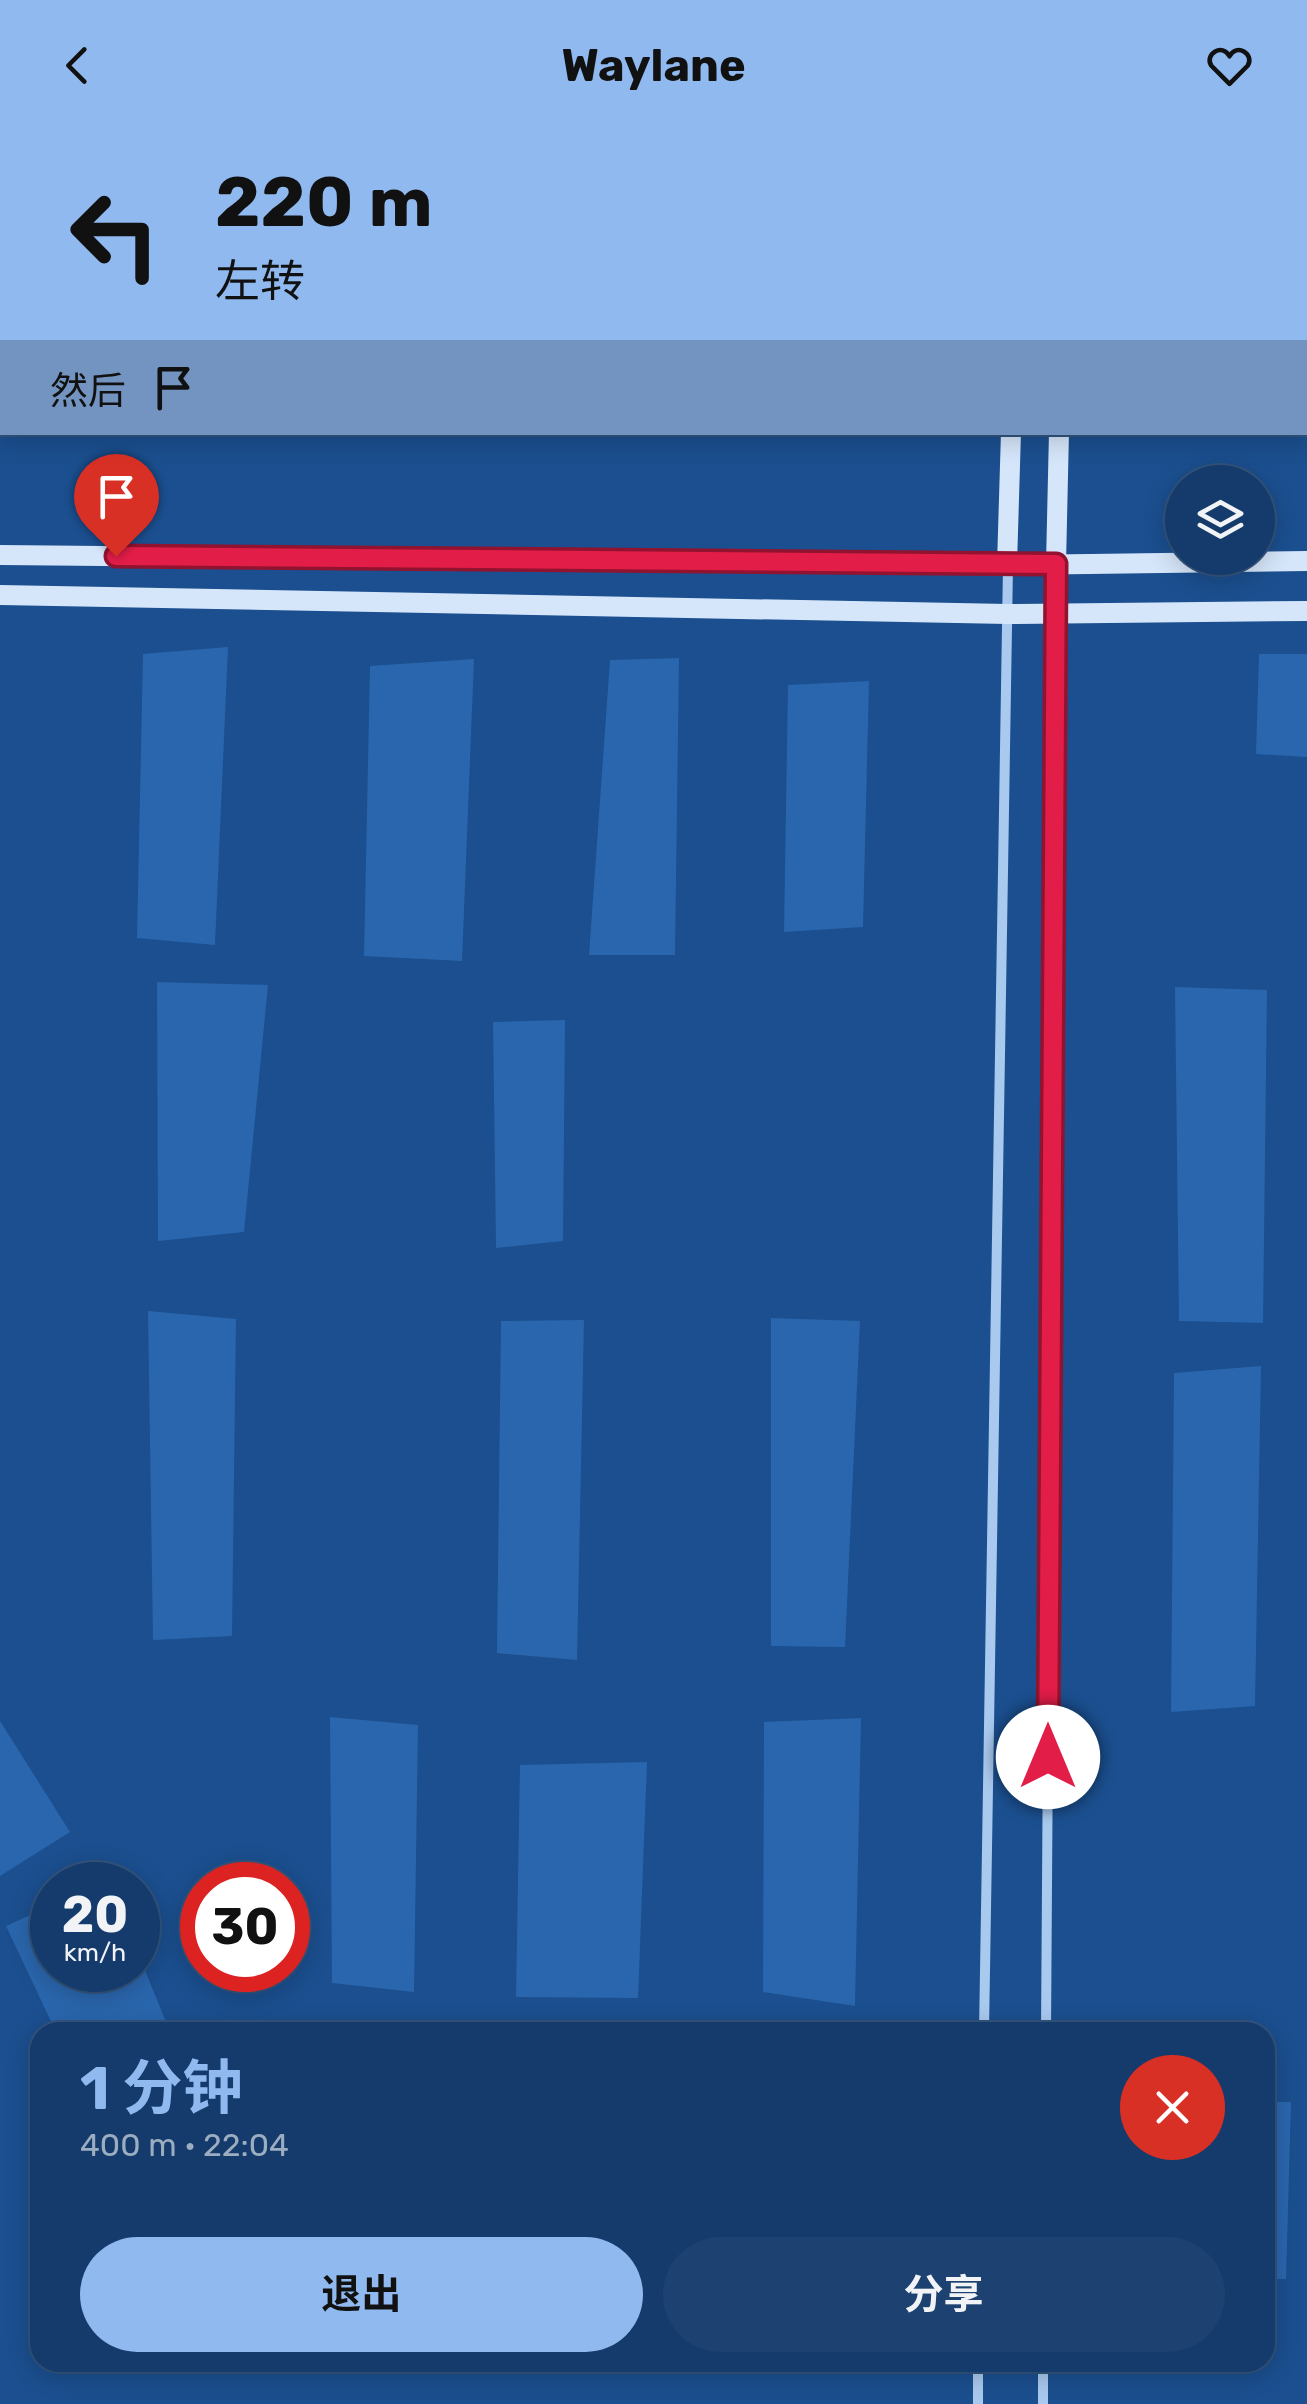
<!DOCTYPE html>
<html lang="zh">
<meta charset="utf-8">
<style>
body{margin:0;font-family:Rubik,"Noto Sans SC",sans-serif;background:#1d4271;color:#f1f3f6;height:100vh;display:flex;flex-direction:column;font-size:38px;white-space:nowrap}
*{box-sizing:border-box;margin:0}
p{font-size:32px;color:#9dadc1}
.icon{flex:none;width:55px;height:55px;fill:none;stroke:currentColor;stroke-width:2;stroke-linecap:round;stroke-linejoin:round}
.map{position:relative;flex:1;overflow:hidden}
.drawer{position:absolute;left:30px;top:1892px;width:1245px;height:350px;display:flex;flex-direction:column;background:#143b6b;border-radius:30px;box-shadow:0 5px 25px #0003,0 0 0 2px #33557e}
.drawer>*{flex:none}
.banner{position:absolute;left:0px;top:0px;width:1308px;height:305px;box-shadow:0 5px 25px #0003,0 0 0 2px #33557e;background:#90b9f0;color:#111;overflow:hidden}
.controls{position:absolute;left:1165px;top:335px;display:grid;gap:20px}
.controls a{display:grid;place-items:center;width:110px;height:110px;border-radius:50%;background:#143b6b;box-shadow:0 5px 25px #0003,0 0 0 2px #33557e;font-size:50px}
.speed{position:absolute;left:30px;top:1732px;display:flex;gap:20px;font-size:50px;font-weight:700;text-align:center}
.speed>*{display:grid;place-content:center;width:130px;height:130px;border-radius:50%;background:#143b6b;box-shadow:0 5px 25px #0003,0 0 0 2px #33557e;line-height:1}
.speed small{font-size:25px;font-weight:400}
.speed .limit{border:15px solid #d22;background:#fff;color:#111}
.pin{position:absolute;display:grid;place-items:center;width:85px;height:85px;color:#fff;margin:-102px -42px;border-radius:50% 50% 50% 0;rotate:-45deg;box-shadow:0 0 10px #0007}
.pin .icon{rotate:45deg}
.me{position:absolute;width:110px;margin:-55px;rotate:0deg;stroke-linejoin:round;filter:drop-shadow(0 0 8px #0008)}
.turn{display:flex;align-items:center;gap:35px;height:210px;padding:0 50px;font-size:45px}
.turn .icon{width:130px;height:130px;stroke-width:2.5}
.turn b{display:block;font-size:70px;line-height:85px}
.then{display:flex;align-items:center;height:95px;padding:0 50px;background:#0003;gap:20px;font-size:38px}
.round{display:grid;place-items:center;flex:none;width:105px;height:105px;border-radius:52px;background:#1d4271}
.summary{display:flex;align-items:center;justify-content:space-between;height:170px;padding:0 50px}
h1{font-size:60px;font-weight:700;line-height:75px;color:#90b9f0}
.action{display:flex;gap:20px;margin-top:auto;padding:20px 50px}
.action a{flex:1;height:115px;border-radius:60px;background:#90b9f0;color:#111;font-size:40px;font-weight:700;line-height:115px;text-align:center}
.action a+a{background:#1d4271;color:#f1f3f6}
header{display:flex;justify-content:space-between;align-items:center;height:130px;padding:0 50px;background:#90b9f0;color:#111;font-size:45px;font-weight:700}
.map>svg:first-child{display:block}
.building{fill:#2a66ad}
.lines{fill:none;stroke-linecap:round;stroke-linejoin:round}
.street{stroke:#a9c9ee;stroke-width:10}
.secondary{stroke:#d6e6fa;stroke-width:20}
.route-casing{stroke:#92132f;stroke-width:25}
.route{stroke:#e11d48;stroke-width:18}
</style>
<header><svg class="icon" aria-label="back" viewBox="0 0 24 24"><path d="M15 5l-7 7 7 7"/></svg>Waylane<svg class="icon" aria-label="heart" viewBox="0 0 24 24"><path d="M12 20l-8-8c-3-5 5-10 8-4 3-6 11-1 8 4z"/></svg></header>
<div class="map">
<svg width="1307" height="2274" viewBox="0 0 1307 2274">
<rect width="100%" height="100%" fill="#1b4f8f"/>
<path class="building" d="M228 517 215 815 137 808 143 524Z
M1259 524H1307V627L1256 624Z
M679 528 675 825H589L610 530Z
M474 529 462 831 364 826 370 536Z
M869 551 863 797 784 802 788 555Z
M157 852 268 855 244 1102 158 1111Z
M1175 857 1267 860 1263 1193 1179 1191Z
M565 890 563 1111 496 1118 493 892Z
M148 1181 236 1189 232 1506 153 1510Z
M771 1188 860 1191 845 1517 771 1516Z
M584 1190 577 1530 497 1523 501 1191Z
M1261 1236 1255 1576 1171 1582 1174 1243Z
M330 1587 418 1595 414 1862 332 1853Z
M861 1588 855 1876 763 1862 764 1592Z
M0 1591 70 1702 0 1746Z
M647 1632 638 1868 516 1867 520 1635Z
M52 1775V1840H138V1823L170 1902H56L6 1796Z
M1265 1972H1291L1286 2149H1265Z"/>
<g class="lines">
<path class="street" d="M984 1902 1008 436
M1046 1902 1056 434
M978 2274V2232
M1043 2274V2232"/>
<path class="secondary" d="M1019 2V0
M1065 2V0
M0 425 1007 435 1307 431
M1056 434 1059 302
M1007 435 1011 302
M0 465 1008 484 1307 481"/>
</g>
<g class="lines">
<g class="route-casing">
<path id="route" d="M116 426 1056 434 1048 1627"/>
</g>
<use href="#route" class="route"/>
</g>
</svg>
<div class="controls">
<a><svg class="icon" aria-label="layers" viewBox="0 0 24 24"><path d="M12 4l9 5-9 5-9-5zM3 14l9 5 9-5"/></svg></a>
</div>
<div class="speed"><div>20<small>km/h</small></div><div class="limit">30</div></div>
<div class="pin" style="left:116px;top:426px;background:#d93025"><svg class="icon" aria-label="arrive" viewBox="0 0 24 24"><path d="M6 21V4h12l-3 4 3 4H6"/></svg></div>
<svg class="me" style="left:1048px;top:1627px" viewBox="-20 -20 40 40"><circle r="19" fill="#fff"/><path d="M0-13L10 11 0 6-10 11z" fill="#e11d48"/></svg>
<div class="banner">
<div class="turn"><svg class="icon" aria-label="left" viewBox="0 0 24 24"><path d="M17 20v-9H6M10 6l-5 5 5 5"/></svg><div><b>220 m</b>左转</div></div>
<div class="then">然后<svg class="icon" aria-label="arrive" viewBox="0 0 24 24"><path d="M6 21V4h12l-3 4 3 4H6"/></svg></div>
</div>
<section class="drawer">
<div class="summary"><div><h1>1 分钟</h1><p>400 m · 22:04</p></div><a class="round" style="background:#d93025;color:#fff"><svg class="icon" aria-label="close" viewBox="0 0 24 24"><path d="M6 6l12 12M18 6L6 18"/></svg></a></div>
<div class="action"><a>退出</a><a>分享</a></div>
</section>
</div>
